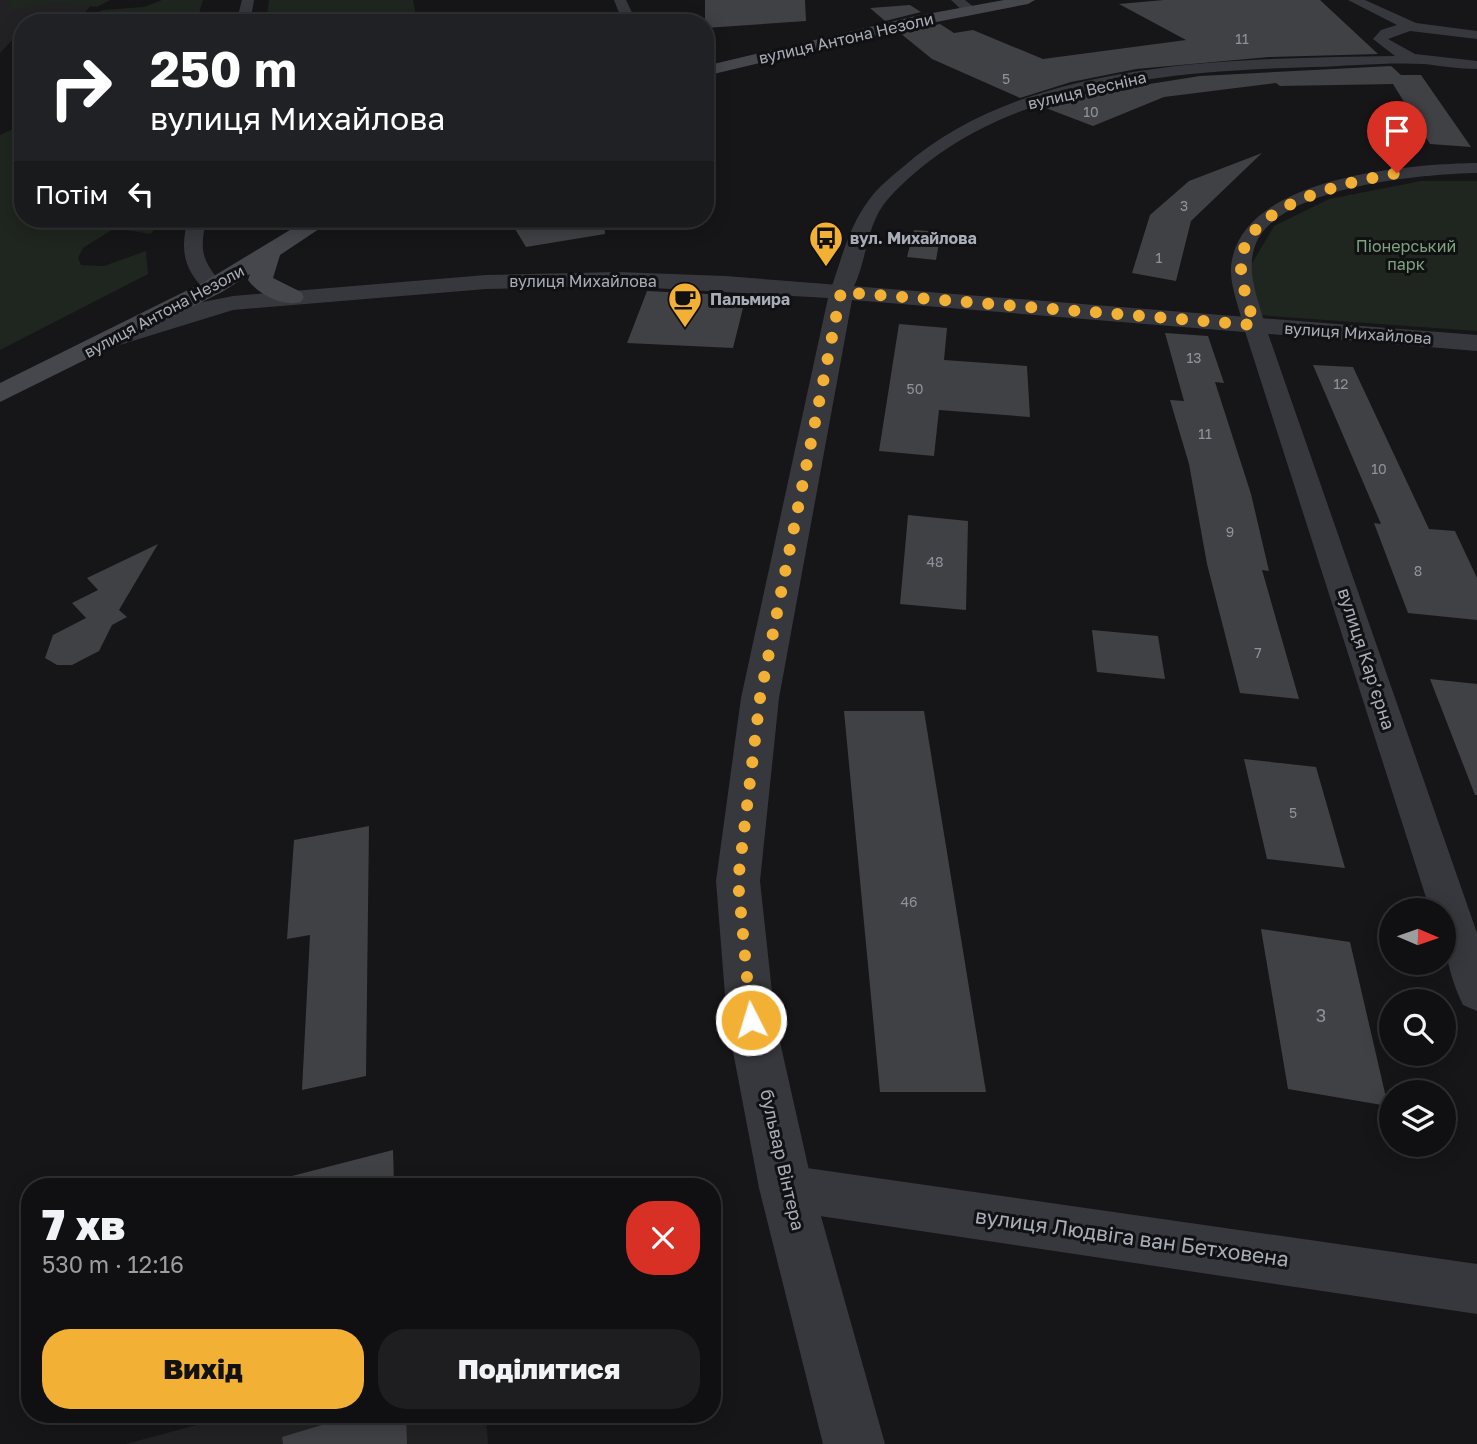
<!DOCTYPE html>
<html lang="uk">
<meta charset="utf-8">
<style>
body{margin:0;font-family:"Golos Text",sans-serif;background:#1e1e20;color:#f1f3f6;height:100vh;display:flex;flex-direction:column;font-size:26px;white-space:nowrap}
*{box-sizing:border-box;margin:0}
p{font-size:23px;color:#9c9d9f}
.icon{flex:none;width:38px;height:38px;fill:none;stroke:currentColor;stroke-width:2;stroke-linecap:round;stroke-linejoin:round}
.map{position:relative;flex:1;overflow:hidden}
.sheet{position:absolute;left:21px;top:1178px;width:700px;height:245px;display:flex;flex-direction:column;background:#101012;border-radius:28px;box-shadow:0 4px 18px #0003,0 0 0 2px #303032}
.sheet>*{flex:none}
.banner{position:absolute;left:14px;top:14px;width:700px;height:214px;border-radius:28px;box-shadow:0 4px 18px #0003,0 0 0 2px #303032;background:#202124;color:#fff;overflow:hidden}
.needle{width:46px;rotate:92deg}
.controls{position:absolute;left:1379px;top:898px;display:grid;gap:14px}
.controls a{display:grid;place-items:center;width:77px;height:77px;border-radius:50%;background:#101012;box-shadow:0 4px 18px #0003,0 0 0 2px #303032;font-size:35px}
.pin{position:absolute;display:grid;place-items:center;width:60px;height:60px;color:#fff;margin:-72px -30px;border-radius:50% 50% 50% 0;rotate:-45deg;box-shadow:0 0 7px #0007}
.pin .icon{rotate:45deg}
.me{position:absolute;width:77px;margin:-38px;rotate:355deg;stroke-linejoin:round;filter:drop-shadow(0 0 5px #0008)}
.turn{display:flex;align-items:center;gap:24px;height:147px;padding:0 21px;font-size:32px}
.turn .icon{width:91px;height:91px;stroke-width:2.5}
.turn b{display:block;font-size:49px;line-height:60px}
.then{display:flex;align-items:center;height:66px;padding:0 21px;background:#0003;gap:14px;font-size:26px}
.round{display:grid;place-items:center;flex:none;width:74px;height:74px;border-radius:28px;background:#1e1e20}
.overview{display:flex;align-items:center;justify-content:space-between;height:119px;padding:0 21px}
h1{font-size:42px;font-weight:800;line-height:52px}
.primary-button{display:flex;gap:14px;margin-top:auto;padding:14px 21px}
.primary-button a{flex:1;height:80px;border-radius:28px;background:#f2b134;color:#111;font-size:28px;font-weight:800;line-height:80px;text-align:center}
.primary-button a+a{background:#1e1e20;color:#f1f3f6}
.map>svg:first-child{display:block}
.built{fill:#222225}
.green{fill:#1e261f}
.building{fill:#404145}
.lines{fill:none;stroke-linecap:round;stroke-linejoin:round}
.minor{fill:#37383d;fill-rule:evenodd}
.tertiary{fill:#37383d;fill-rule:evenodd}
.secondary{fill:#45474d;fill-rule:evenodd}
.route{stroke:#f2b134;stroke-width:12;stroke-dasharray:0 21.6}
.labels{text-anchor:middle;stroke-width:6;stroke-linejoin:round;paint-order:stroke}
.number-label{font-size:14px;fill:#8e929b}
.far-street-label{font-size:16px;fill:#a8adb8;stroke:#111113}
.far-poi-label{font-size:16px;font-weight:bold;fill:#a8adb8;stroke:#111113;text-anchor:start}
.far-park-label{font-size:16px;fill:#7fa381;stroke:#111113}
.street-label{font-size:18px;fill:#a8adb8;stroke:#111113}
.near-number-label{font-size:18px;fill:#8e929b}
.near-street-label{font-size:21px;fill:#a8adb8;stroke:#111113}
</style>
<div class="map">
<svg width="1477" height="1444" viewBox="0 0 1477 1444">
<rect width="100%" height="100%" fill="#161618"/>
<path class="built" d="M0 0H96L78 20 23 23V29L0 53Z
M237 1414H486L488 1444H126Z"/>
<path class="green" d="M12 0H110L97 7 61 3 14 9 8 7Z
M162 0H203L196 23H72L103 10 144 7Z
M269 0H413L417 21 266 23Z
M23 110V219H167L150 234 115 228 83 248 78 258 81 265 104 266 146 251 148 274 0 350V135L22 125 11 123Z
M1421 181H1477V331L1258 315 1248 270 1274 226 1329 199Z"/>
<path class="building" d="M705 0H805L806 21 705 28Z
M1164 0H1320L1378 54 1269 57 1136 69 1071 82 1020 98 932 59 900 33 940 24 954 33 973 30 1043 59 1186 40 1119 4Z
M910 5 921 12 885 21 870 8Z
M1391 66 1401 75H1421L1471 147 1430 144 1393 84 1280 86 1276 83 1164 97 1093 126 1043 107 1086 94 1200 76Z
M1262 153 1191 221 1176 281 1132 273 1150 215 1189 181Z
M509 219H604L605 234 526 247Z
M914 230 941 232 936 260 907 257Z
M647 291 746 296 733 348 627 343Z
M899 324 947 328 944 360 1027 366 1030 417 939 410 934 456 879 451Z
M1165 333 1208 336 1224 383 1215 382 1251 494 1269 571 1262 570 1299 699 1240 693 1207 564 1189 464 1170 400 1184 401Z
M1313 365 1353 367 1429 529 1455 531 1477 578V620L1408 613 1374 523 1381 524Z
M908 515 968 521 966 610 900 604Z
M158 544 119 610 127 617 112 625 99 651 72 665H57L45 658 53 635 86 618 72 603 98 590 87 578Z
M1092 630 1158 636 1165 679 1097 672Z
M1430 679 1477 684V795H1475Z
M844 711H924L986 1092H880Z
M1244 759 1316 767 1345 868 1267 859Z
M369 826 366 1076 302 1090 310 935 287 939 294 840Z
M1261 929 1350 942 1388 1106 1288 1089Z
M393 1150 394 1186H289L288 1177Z
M358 1414H406L407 1444H283L282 1437Z"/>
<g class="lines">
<path class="minor" d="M242 0H254L250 23H236Z
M614 0H626L637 23H623Z
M951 0H965L976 9 964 12Z
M1348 0H1365L1416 23 1477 31V39L1410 31 1388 39 1415 54 1477 61V69C1459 69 1442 66 1424 64 1388 62 1349 66 1313 67 1167 71 993 84 888 199 863 227 868 269 848 296L841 298 830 292C841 260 849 226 869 200 878 187 891 177 903 167 1028 57 1237 59 1395 56L1373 39 1381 30 1397 25Z
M1477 163V173C1423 174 1284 186 1257 241 1244 269 1258 298 1265 325L1477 933V1011L1463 1005C1447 971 1444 947 1444 910H1430L1243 325C1239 307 1230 286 1231 268 1237 177 1409 164 1477 163Z
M188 219H206C199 257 203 258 223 287L220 291H206C183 269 180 249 188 219Z
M786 1165 1477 1264V1314L786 1211 770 1204 763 1188 770 1172Z"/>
<path class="tertiary" d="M618 272 725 276 1477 335V351L852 300 779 698 760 881 775 1020 813 1188 885 1444H823L759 1188 727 1020 716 881 741 698 828 298 618 286 486 289 233 310 113 347 104 344 100 339 104 334 198 303 233 296 486 275Z"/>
<path class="secondary" d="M1004 0H1035L1028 4 916 26 705 76V66L916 16Z
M308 219H334L280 255 273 278 301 292 304 297 301 302C283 307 259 295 248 280L250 274 222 292 0 402V383L204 282Z"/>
</g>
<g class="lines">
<path class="route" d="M751 1020 738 881 760 698 841 292 1254 325C1250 307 1241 285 1241 267 1240 203 1350 182 1397 173"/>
</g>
<defs>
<g id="bus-pin" transform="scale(1.75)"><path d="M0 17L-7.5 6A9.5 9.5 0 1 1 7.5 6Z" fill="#f2b134" stroke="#111113"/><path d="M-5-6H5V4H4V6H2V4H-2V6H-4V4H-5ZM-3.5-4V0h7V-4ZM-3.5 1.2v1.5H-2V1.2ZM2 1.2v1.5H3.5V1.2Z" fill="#111"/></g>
<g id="cafe-pin" transform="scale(1.75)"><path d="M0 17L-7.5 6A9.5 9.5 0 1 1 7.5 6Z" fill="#f2b134" stroke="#111113"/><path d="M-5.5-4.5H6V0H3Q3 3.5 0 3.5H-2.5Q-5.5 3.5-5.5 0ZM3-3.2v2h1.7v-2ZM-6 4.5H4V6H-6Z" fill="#111"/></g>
</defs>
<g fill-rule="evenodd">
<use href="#bus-pin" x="826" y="238"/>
<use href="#cafe-pin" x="685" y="299"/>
</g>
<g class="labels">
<g class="number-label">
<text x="1242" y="44">11</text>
<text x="1006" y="84">5</text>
<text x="1091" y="117">10</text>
<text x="1184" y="211">3</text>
<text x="1159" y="263">1</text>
<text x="1194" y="363">13</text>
<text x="1341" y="389">12</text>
<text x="915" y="394">50</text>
<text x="1205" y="439">11</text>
<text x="1379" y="474">10</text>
<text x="1230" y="537">9</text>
<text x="935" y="567">48</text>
<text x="1418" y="576">8</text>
<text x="1258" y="658">7</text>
<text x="1293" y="818">5</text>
<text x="909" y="907">46</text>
</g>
<g class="far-street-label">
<text transform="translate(846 38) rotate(-13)" y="6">вулиця Антона Незоли</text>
<text transform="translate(1087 90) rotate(-13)" y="6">вулиця Весніна</text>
<text x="583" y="287">вулиця Михайлова</text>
<text transform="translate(164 311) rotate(-28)" y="6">вулиця Антона Незоли</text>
<text transform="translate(1358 333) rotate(4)" y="6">вулиця Михайлова</text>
</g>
<g class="far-poi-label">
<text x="850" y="244">вул. Михайлова</text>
<text x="710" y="305">Пальмира</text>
</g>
<g class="far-park-label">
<text x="1406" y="252">Піонерський<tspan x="1406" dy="18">парк</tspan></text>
</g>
<g class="street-label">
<text transform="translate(1366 659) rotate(72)" y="6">вулиця Кар’єрна</text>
<text transform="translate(782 1160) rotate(77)" y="6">бульвар Вінтера</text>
</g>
<g class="near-number-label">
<text x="1321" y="1022">3</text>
</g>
<g class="near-street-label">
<text transform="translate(1132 1238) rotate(8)" y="7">вулиця Людвіга ван Бетховена</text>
</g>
</g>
</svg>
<div class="controls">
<a><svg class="needle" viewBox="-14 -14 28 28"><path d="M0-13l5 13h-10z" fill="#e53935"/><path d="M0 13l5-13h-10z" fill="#9c9d9f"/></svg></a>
<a><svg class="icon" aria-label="search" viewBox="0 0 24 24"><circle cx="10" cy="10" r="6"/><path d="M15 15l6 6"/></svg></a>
<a><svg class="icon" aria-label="layers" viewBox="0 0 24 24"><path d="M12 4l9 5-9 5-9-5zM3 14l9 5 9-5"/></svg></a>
</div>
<div class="pin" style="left:1397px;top:173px;background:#d93025"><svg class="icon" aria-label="arrive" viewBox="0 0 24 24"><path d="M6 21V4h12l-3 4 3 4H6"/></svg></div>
<svg class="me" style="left:751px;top:1020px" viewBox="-20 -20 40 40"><circle r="17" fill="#f2b134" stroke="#fff" stroke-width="3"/><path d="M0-11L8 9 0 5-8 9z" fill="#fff"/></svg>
<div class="banner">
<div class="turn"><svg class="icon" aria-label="right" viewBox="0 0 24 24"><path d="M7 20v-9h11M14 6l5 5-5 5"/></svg><div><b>250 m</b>вулиця Михайлова</div></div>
<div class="then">Потім<svg class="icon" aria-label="left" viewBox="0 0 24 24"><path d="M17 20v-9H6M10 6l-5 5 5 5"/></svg></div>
</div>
<section class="sheet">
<div class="overview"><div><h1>7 хв</h1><p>530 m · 12:16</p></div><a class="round" style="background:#d93025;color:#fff"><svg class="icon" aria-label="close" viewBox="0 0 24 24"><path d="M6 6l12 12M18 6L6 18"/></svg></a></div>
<div class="primary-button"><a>Вихід</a><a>Поділитися</a></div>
</section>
</div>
